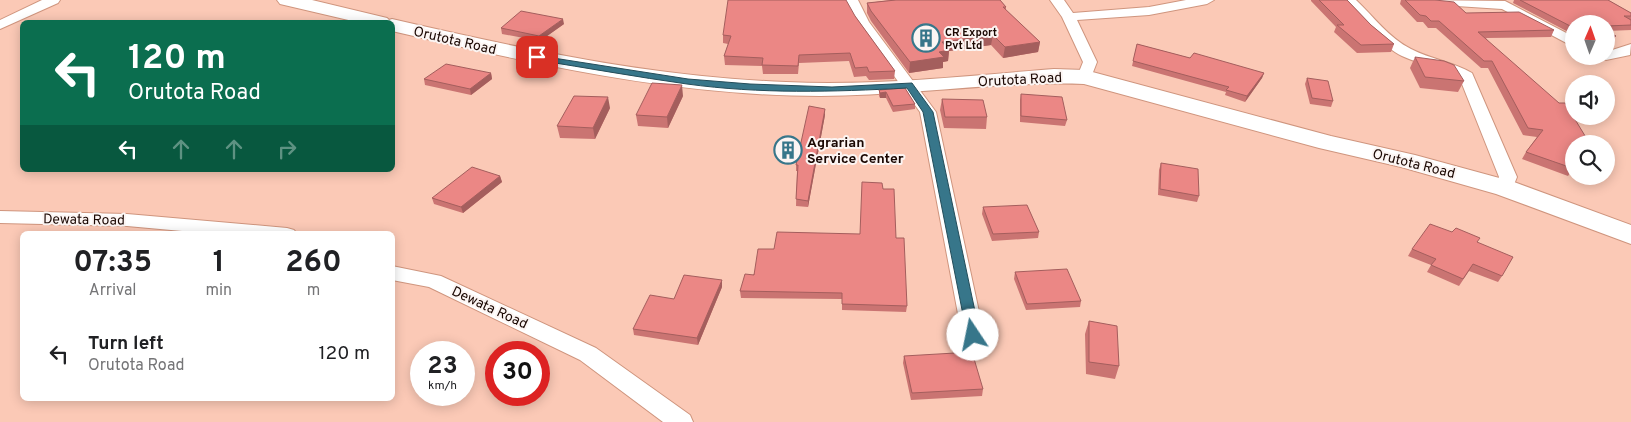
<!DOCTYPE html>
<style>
body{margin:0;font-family:Overpass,sans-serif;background:#f6f6f6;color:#202124;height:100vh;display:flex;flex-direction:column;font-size:19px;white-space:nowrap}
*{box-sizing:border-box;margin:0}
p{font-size:16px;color:#757577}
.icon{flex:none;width:28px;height:28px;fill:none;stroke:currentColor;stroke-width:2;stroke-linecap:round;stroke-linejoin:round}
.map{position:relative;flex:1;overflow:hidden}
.drawer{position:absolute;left:20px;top:231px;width:375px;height:170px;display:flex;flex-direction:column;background:#fff;border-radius:8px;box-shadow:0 2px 12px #0003}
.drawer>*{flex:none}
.guide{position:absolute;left:20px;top:20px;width:375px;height:152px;border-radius:8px;box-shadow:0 2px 12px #0003;background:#0b6e4f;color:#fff;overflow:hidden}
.needle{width:32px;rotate:2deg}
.tools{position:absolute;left:1565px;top:15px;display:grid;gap:10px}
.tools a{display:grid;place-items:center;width:50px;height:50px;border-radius:50%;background:#fff;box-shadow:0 2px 12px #0003;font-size:25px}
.speed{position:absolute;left:410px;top:341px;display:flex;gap:10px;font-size:25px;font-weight:700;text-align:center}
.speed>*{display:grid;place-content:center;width:65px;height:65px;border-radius:50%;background:#fff;box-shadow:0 2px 12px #0003;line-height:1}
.speed small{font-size:12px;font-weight:400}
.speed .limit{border:8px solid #d22;background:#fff;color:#111}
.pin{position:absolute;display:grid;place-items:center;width:42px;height:42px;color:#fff;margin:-21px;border-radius:10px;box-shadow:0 2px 8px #0006}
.me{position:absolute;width:55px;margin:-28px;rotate:349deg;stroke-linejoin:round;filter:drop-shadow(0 0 4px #0008)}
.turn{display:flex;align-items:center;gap:18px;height:105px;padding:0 25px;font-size:22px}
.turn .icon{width:65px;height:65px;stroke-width:2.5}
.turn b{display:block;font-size:35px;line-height:42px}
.lanes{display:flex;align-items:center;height:48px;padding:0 25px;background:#0003;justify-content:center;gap:25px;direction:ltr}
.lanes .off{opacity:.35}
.eta{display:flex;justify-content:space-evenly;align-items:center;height:85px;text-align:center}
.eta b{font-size:30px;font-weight:700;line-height:35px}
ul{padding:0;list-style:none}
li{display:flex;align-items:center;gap:15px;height:75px;padding:0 25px}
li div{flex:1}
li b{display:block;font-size:19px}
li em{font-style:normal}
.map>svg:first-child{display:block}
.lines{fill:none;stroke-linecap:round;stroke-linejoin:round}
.minor-casing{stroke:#cf957e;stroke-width:2}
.primary-casing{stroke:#cf957e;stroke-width:2}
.minor{fill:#fff;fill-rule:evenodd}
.primary{fill:#fff;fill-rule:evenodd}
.wall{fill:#ca7472}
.shaded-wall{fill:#a45e5d}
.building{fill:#eb8785;stroke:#a45e5d}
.route{fill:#37768a;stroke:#244d5a}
.labels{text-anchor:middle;stroke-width:4;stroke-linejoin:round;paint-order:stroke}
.far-poi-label{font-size:11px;font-weight:bold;fill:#1a0702;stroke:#fcf5f3;text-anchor:start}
.street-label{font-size:14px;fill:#1a0702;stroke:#fcf5f3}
.poi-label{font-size:14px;font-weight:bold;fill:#1a0702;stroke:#fcf5f3;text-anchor:start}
</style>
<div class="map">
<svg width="1631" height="422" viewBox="0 0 1631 422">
<rect width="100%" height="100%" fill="#fbc9b6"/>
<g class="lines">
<g class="minor-casing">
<path id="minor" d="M42 0H60L58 3 0 29V20Z
M844 0H858L869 22 936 112 984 335 981 341 973 343 965 341 962 335 920 112 856 23Z
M1050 0H1064L1073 13 1149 7 1186 0H1214L1207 4 1149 15 1077 20 1097 62 1090 80H1080L1077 77 1083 62 1062 17Z
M1341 0H1356C1373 16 1389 38 1411 49 1430 59 1453 62 1472 73L1517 177 1511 192 1505 193 1499 192 1496 188 1499 177 1460 79C1442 68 1421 65 1402 56 1385 48 1353 16 1341 0Z
M1419 0 1505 1 1574 37V47L1502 9 1426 4Z
M1631 44 1630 55 1606 60 1599 56H1606V52Z
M0 211 127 214 287 228 294 230 297 234H215L127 226 0 223Z
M392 266 441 276 596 348 690 415 693 422H663L580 360 429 287 392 280Z"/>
</g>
<g class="primary-casing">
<path id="primary" d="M277 0H312L387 18 389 20 392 19C522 49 653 77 786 82 876 86 965 76 1054 69L1085 70 1331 136 1415 155 1514 182 1631 225V244L1496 194 1401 167 1319 148 1084 84C996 81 908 96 820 96 676 96 533 64 392 31V22H357L280 4Z"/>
</g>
<use href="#minor" class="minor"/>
<use href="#primary" class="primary"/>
</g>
<path class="wall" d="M891 0H1000L1006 7V10L1040 42 1038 52 1003 58 991 45 949 51 948 61 943 62V68L909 73 871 21 867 13V3Z
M1311 0H1347L1371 25 1394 44 1391 52 1357 53 1334 32 1336 27 1311 1Z
M1401 0H1435L1466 13 1554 30 1551 37 1486 38 1574 167 1568 176 1522 159 1526 152 1537 137 1523 135 1488 68H1481L1436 28H1428L1423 22H1417L1400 4Z
M1514 0H1608L1631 13V30L1607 31 1616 36 1612 41 1606 42V24H1574V35L1513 3Z
M855 16 895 71 894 79 869 80 866 76 854 77 849 61 799 63 798 74H763L762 66 725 65 724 56 728 44 723 43V35Z
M564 24 540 41 502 34 501 28Z
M1137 44 1190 58 1264 73 1262 78 1245 102 1225 95 1226 92 1132 66Z
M1415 57 1464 81 1458 92 1420 88 1410 68Z
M491 73 492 79 471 95 425 85 424 79Z
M1307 78 1333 101 1331 107 1310 104 1305 84Z
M905 88 915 104V109L893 112 886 98H880L879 96V90Z
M1021 94 1067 120 1065 126 1020 122V100Z
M683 96 668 128 638 126 636 115Z
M942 99 987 117 986 129 944 128 940 110Z
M610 108 595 139 560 138 557 126Z
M825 115 808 207 796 206 797 171H796V165Z
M1161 163 1199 196 1197 202 1158 195 1159 170Z
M500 176 502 182 463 213 434 204 432 198Z
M883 189 896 238 907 306 906 312 842 310V299L741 298 740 291 774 249 860 234Z
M983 207 1039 232 1038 238 992 241 982 214Z
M1477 242 1502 276 1498 282 1469 271 1459 286 1427 272 1431 265 1408 256 1412 249Z
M1015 272 1081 301 1080 307 1026 310 1014 279Z
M722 287 698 345 634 335 633 329 674 299Z
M1089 321 1119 366 1115 379 1086 374 1085 334Z
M904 356 983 389 982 396 911 400 903 363Z"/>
<path class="shaded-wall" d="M563 19 564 24 540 41 539 36Z
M993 35 991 45 949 51 948 61 943 62V68L909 73 910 62 942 42Z
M1040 42 1038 52 1003 58 1005 47Z
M491 73 492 79 471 95 470 89Z
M1264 73 1262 78 1245 102 1247 96Z
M682 85 683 96 668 128 667 117Z
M886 92V98H880V93Z
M608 97 610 108 595 139 593 128Z
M825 109V115L808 207V201Z
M500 176 502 182 463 213 461 207Z
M722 280V287L698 345 697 338Z"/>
<path class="building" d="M728 0H846L855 16 895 71 869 72 867 67 855 68 850 53 799 55 798 66 762 65 763 58 724 56 731 36 723 35Z
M896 0H1000L1006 7H1003L1040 42 1005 47 993 35 942 42 949 50 939 52 944 57 910 62 871 11 867 3Z
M1319 0H1347L1371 25 1394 44 1361 45 1337 25H1344Z
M1405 0H1435L1454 2 1466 13 1519 12 1554 30 1478 32 1559 103H1565L1590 144H1574V166L1572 168 1526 152 1543 130 1528 128 1492 61H1484L1439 21H1431L1426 16 1420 15Z
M1520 0H1608L1631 13V16H1624L1631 20V25L1606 26V24H1574V28Z
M521 11 563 19 539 36 501 28Z
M1606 31 1616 36 1606 37Z
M1137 44 1190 58 1194 53 1264 73 1247 96 1226 90 1229 87 1133 61Z
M1415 57 1444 61 1454 65 1464 81 1425 77Z
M446 64 491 73 470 89 424 79Z
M1307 78 1328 81 1333 101 1312 98Z
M652 83 682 85 667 117 636 115Z
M905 88 915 104 893 106 886 92 880 93 879 90Z
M1021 94 1062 97 1067 120 1021 116Z
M574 96 608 97 593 128 557 126Z
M942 99 983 100 987 117H945Z
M809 106 825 109 808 201 796 199 798 165H796Z
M1161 163 1198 169 1199 196 1160 189Z
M472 167 500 176 461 207 432 198Z
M862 182 882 183 883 189H894L896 238H904L907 306 842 304V293L740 291 745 274 754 275 758 249H774L777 232 860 234Z
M1027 205 1039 232 993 234 983 207Z
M1430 224 1452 232 1456 228 1480 238 1477 242 1513 257 1502 276 1473 264 1463 279 1431 265 1436 259 1412 249Z
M1067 269 1081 301 1027 304 1015 272Z
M684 275 722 280 697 338 633 329 650 295 674 299Z
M1089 321 1117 326 1119 366 1089 362Z
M972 352 983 389 912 393 904 356Z"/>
<path class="route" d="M534 55 688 79 750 84 832 87 912 83 933 112 980 335 978 338H969L967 335 923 112 907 88C833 92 760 94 687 84 637 77 587 68 537 60L534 59Z"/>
<defs>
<g id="building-ring" transform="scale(1.4375)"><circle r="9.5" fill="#fcf5f3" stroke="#37768a" stroke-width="1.5"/><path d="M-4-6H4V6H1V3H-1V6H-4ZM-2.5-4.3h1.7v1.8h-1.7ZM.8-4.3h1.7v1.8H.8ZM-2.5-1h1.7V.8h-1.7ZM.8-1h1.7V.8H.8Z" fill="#37768a"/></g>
</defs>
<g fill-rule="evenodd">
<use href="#building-ring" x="926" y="38"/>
<use href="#building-ring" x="788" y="150"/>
</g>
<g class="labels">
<g class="far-poi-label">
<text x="945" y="36">CR Export<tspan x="945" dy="13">Pvt Ltd</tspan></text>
</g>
<g class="street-label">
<text transform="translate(455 40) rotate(13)" y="5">Orutota Road</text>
<text transform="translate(1020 79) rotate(-3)" y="5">Orutota Road</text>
<text transform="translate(1414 163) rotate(14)" y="5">Orutota Road</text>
<text transform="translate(84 219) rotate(1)" y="5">Dewata Road</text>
<text transform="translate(490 307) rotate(25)" y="5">Dewata Road</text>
</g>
<g class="poi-label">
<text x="807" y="147">Agrarian<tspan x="807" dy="16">Service Center</tspan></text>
</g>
</g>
</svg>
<div class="tools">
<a><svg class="needle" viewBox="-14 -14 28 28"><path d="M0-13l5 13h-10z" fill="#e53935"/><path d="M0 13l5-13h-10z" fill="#757577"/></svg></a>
<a><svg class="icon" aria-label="sound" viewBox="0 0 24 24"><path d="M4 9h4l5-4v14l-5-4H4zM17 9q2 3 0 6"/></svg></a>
<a><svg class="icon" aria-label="search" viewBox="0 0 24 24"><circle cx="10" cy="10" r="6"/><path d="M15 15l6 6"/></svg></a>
</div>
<div class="speed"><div>23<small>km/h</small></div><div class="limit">30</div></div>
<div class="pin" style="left:537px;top:57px;background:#d93025"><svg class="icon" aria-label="arrive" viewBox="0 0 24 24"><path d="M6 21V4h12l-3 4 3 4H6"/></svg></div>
<svg class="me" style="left:973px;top:335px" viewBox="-20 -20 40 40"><circle r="19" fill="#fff"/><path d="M0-13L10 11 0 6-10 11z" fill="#37768a"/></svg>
<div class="guide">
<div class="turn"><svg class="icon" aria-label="left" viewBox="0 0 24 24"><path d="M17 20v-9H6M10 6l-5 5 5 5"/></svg><div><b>120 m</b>Orutota Road</div></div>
<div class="lanes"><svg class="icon" aria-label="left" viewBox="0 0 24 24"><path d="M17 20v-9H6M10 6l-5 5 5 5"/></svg><svg class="icon off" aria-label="ahead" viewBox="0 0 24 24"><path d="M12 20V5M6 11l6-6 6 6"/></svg><svg class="icon off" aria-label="ahead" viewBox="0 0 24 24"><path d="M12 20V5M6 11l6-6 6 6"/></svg><svg class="icon off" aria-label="right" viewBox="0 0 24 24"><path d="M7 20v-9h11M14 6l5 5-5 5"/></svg></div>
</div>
<section class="drawer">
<div class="eta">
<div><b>07:35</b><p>Arrival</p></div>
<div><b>1</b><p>min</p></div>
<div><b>260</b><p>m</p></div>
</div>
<ul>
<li><svg class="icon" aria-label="left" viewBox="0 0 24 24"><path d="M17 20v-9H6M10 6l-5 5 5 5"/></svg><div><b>Turn left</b><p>Orutota Road</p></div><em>120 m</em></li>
</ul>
</section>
</div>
